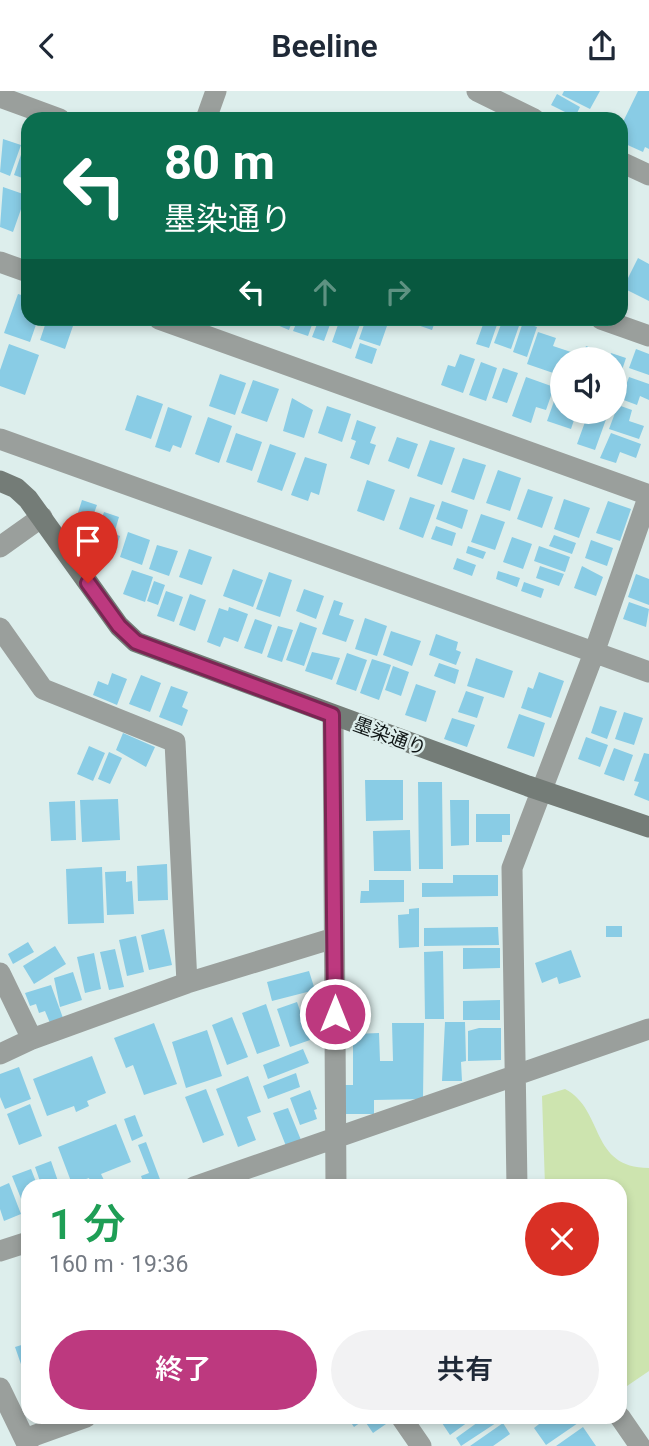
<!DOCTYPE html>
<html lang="ja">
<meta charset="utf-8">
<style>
body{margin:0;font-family:Roboto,"Noto Sans JP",sans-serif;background:#f2f2f3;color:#1f2937;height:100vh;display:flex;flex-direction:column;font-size:26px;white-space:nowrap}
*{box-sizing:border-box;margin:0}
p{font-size:23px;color:#747a83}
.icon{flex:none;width:38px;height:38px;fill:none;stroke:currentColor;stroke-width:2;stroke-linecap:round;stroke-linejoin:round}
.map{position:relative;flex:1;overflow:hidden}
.drawer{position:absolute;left:21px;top:1088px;width:606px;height:245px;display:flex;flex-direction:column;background:#fff;border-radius:21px;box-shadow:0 4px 10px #0003}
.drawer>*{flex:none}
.guide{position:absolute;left:21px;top:21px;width:607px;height:214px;border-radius:21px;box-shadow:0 4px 10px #0003;background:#0b6e4f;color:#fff;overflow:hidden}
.buttons{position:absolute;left:550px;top:256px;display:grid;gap:14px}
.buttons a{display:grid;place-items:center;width:77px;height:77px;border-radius:50%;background:#fff;box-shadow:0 4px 10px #0003;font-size:35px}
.pin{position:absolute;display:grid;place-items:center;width:60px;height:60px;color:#fff;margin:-72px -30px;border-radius:50% 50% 50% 0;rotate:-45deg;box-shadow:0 0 7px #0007}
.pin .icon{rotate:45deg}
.me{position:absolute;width:77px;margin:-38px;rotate:0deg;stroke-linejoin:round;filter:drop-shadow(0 0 5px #0008)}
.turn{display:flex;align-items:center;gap:24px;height:147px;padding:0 28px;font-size:32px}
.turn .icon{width:91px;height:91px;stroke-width:2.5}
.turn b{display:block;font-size:49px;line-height:60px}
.lanes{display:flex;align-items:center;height:66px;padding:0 28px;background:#0003;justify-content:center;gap:35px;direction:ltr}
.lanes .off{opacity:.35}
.round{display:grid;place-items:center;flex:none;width:74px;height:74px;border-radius:37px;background:#f2f2f3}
.headline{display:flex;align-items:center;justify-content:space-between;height:119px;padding:0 28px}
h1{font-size:42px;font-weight:600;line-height:52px;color:#1e9e55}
.cta{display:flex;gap:14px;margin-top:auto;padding:14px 28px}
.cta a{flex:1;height:80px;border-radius:42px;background:#bd397f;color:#fff;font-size:28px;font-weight:600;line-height:80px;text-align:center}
.cta a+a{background:#f2f2f3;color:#1f2937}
header{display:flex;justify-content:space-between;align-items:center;height:91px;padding:0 28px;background:#fff;font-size:32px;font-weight:600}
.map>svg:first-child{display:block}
.green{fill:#cde4af}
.building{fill:#89cce5}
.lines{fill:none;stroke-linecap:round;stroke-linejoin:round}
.street{stroke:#9a9f9c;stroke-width:21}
.secondary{stroke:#747c77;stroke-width:21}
.route-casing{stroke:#7b2553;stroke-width:18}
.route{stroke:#bd397f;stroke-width:12}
.labels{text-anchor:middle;stroke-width:5;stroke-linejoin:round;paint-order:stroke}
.street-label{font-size:19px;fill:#0f1515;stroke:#ddeeec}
</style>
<header><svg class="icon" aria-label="back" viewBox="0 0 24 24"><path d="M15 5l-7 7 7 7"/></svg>Beeline<svg class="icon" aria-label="share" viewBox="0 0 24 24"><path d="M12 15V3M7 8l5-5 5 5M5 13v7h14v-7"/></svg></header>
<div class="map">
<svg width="649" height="1355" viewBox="0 0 649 1355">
<rect width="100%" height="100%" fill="#ddeeec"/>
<path class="green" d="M565 998C605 1019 589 1077 649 1077V1280L627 1295 620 1285V1096L545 1095 542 1005Z"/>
<path class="building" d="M564 0H600L590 18 562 4Z
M638 0H649V58L645 56 643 61 621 51V35Z
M557 3 580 16 575 26 551 14Z
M3 48 21 54 10 85 0 81Z
M24 55 28 56V89L14 84Z
M3 96 26 104 13 141 0 136Z
M638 167 649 173V210L623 197Z
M18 203 28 206V228H38L30 251 4 242Z
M47 228 74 232 65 258 40 249Z
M279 228H293L289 239 277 234Z
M298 228H314L308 245 293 240Z
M319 228H332L324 250 312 246Z
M340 228H362L351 258 332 251Z
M366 228 388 232 380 255 359 248Z
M400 228H436L432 239Z
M485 228H499L489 257 476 253Z
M503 228 520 232 511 258 494 252Z
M523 231 537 236 527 266 513 261Z
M538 241 556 247 553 255 571 261 569 268H562V285L527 273Z
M360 252 377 258 372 273 355 267Z
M9 253 39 264 25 304 0 295V279Z
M586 255 605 262 603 268H582Z
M636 258 649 263V284L629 277Z
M611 262 626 267 615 300 614 268H609Z
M460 263 475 268 463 302 441 294 448 274 455 276Z
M481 271 497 277 486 310 469 304Z
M503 277 518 282 507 312 492 307Z
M220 283 246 292 235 324 209 315Z
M526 286 554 296 546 319 536 316 531 332 512 325Z
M629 286 649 293V309L640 305 637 314 621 308Z
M253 289 279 298 267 331 241 322Z
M558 299 562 301V320H577L571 338 547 330Z
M137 304 163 313 151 348 125 339Z
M292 307 313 319 304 347 283 340Z
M618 314 632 319 629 330 644 335 639 348 609 338Z
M327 315 351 323 342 351 318 342Z
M168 316 192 325 181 357 173 354 170 361 155 356Z
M589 320H609L595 359 577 353Z
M208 326 232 335 219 372 195 363Z
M357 329 376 336 370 352 376 354 369 374 350 367 356 350 351 348Z
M236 342 262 351 252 380 226 371Z
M611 342 641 353 636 367 620 361 616 372 600 367Z
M397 346 418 353 409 378 388 370Z
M430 349 455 357 442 394 417 385Z
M270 353 296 362 282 400 257 391Z
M305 366 327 373 319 404 311 401 308 410 291 404Z
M463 367 486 374 474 409 451 401Z
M498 379 521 387 510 420 486 412Z
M367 389 395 399 384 430 357 420Z
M528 398 553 406 542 437 517 428Z
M410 406 435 414 423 447 399 438Z
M564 408 590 417 579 447 554 438Z
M82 409 97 414 89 436 75 431Z
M442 410 468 419 462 438 436 428Z
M608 410 631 418 620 450 596 442Z
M104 421 119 426 114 443 120 445 114 463 92 455Z
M481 423 505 431 495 459 471 451Z
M436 435 456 442 452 455 431 448Z
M128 441 150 449 142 474 120 466Z
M554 444 576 452 572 463 549 455Z
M512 446 532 453 523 478 503 471Z
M591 449 613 457 607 475 585 467Z
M157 454 178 460 169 485 149 478Z
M468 455 486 461 483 468 466 462Z
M539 455 570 466 565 481 534 470Z
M189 458 212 466 202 494 179 486Z
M457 467 476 474 472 485 453 478Z
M540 475 564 483 559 495 536 487Z
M582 475 603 486 596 505 574 497Z
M233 478 263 489 253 516 223 505Z
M132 479 153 486 145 511 123 503Z
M498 480 520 487 517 496 496 488Z
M269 481 292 489 280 526 256 518Z
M636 483 649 488V514L628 506Z
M154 490 165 494 158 514 147 510Z
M524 491 544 498 541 507 521 500Z
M304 498 324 505 316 528 296 520Z
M166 500 183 506 174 531 157 525Z
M190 503 206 509 195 540 179 534Z
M334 509 343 512 339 524 354 529 346 551 322 543Z
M629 511 649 518 646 536 623 528Z
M229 516 248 523 238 551 224 546 220 556 207 551 219 517 228 520Z
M365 527 387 535 377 565 355 558Z
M255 528 272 534 262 563 244 557Z
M300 531 317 537 304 575 286 569Z
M278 535 293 539 282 571 267 566Z
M391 540 421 550 412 575 383 564Z
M436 543 458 551 456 559 461 561 456 574 429 564Z
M312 561 340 567 332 589 305 580Z
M347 562 367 569 356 600 336 593Z
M476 567 513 580 504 607 467 595Z
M372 568 391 574 379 609 360 602Z
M439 572 459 579 455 593 434 585Z
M393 575 409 581 401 605 385 599Z
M539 581 564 590 551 627 521 617 528 596 533 598Z
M112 582 127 588 117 614 93 604 98 590 108 594Z
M141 584 161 592 150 621 129 613Z
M416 593 436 600 426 631 405 624Z
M171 595 188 601 182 616 188 619 182 635 159 626Z
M466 600 484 606 477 627 458 621Z
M600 615 617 620 607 648 591 642Z
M624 621 643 627 634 654 615 648Z
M519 623 545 632 534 666 507 657Z
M452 627 475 634 467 656 444 648Z
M123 642 155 656 146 676 116 659Z
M586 646 608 654 600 676 578 668Z
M89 655 105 662 93 690 77 683Z
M614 657 633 664 624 690 604 683Z
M109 661 122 667 110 693 98 688Z
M644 662 649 663V710L634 704 639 691 634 690Z
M365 689H403V729L366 730Z
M418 691H442L443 778H419Z
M118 708 120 749 82 751 80 709Z
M450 709H469V754L451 755Z
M75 710 76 749 51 750 49 711Z
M476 723H510V744H502V751H476Z
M410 739 411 780H374L373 740Z
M167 773 168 809 138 810 137 775Z
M102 776 104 832 68 833 66 778Z
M126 780V791L132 790 134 823 107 824 105 781Z
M453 784H498V805L422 806V792H453Z
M369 789H404V811L360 812 361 800H369Z
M419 817V856L399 857 398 824 409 823V818Z
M606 835H622V846H606Z
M498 836 499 854 424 855V837Z
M164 838 172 874 149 879 141 844Z
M136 845 144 881 127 885 119 849Z
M28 851 34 861 13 873 8 863Z
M55 855 66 873 34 893 23 875Z
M463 857H500V877L463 878Z
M115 858 124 896 109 899 100 861Z
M571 859 581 886 559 893 557 886 542 892 535 872Z
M443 860 444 928H425L424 861Z
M94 862 101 898 85 902 77 866Z
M309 880 315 899 272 910 267 891Z
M73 881 82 909 60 916 54 887Z
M51 894 63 927 50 932 45 920 39 922 36 913 30 915 25 902Z
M500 909V929H463V910Z
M297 911 310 949 290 956 277 918Z
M266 913 280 955 257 963 242 922Z
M232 926 248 966 227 974 212 934Z
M445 931H465L466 970 461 971 462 990H442Z
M154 932 177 993 144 1004 133 974 126 977 114 947Z
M392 932H424L423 1008 374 1009V1023H345L344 994H353V943L379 942 380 970H393Z
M479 937H501V969L468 970V940Z
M207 939 222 985 186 997 172 951Z
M303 958 309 972 268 988 263 974Z
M92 965 106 1002 87 1010 89 1015 76 1021 74 1015 47 1025 33 988Z
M19 976 31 1008 5 1018 0 1006V983Z
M296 982 300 996 268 1008 263 995Z
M248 985 261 1021 247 1026 256 1049 238 1056 216 998Z
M206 998 224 1044 203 1052 185 1006Z
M310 999 317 1018 314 1019 317 1028 300 1034 290 1007Z
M30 1013 42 1045 19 1054 7 1023Z
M288 1017 301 1049 286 1055 273 1022Z
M135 1024 143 1045 132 1050 124 1028Z
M116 1033 131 1071 101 1083 104 1089 91 1094 89 1087 72 1093 58 1056Z
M146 1051 161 1091 148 1096H145L141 1085 149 1082 138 1054Z
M51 1070 60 1096H42L35 1076Z
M31 1078 38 1096H28L26 1120 12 1085Z
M9 1092 21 1123 4 1130 0 1118V1096Z
M28 1252V1277L23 1279 15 1256Z
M347 1326H382L386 1333 373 1342 364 1329 354 1336Z
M451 1326H475L450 1344 442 1332Z
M485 1326 499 1330 461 1355 456 1347Z
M548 1326H574L578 1332 546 1354 534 1337Z
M503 1332 510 1343 493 1355H470Z
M583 1336 596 1355H556Z"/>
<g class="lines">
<path class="street" d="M477 0 534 28
M0 6 60 28
M206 28 216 0
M621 71 649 84
M0 171 28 181
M159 228 649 404
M601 228 649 245
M0 348 649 581
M0 456 42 426
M0 537 43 598 175 651 187 892
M333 624 336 1096
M0 882 32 948 187 892 334 847
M0 963 32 948
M194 1096 649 938
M517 1096 512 777 594 562 649 404
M0 1160 28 1151
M0 1297 28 1355
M401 1326 421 1355
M620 1326 640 1355
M25 1348 86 1326"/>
<path class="secondary" d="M0 390 16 397 28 408 119 535 136 551 528 695 649 736"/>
</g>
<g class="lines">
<g class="route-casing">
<path id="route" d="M88 492 119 535 136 551 332 624 335 923"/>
</g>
<use href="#route" class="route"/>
</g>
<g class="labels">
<g class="street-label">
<text transform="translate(390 645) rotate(20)" y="7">墨染通り</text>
</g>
</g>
</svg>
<div class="buttons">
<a><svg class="icon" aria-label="sound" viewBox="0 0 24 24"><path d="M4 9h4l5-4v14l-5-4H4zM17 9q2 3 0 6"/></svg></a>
</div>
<div class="pin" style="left:88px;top:492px;background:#d93025"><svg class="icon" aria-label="arrive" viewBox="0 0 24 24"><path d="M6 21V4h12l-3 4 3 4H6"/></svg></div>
<svg class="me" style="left:335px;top:923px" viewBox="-20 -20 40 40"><circle r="17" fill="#bd397f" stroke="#fff" stroke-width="3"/><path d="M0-11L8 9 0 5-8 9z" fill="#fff"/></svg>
<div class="guide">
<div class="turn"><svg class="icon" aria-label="left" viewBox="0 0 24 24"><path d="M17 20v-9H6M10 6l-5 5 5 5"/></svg><div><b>80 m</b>墨染通り</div></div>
<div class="lanes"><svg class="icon" aria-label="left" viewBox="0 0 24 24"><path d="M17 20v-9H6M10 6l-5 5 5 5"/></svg><svg class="icon off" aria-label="ahead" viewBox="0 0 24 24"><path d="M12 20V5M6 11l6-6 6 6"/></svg><svg class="icon off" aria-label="right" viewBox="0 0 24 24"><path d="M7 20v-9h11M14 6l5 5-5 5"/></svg></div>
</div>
<section class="drawer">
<div class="headline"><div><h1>1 分</h1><p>160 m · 19:36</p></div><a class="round" style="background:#d93025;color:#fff"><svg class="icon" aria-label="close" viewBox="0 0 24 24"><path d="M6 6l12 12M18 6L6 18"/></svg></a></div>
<div class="cta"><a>終了</a><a>共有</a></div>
</section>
</div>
